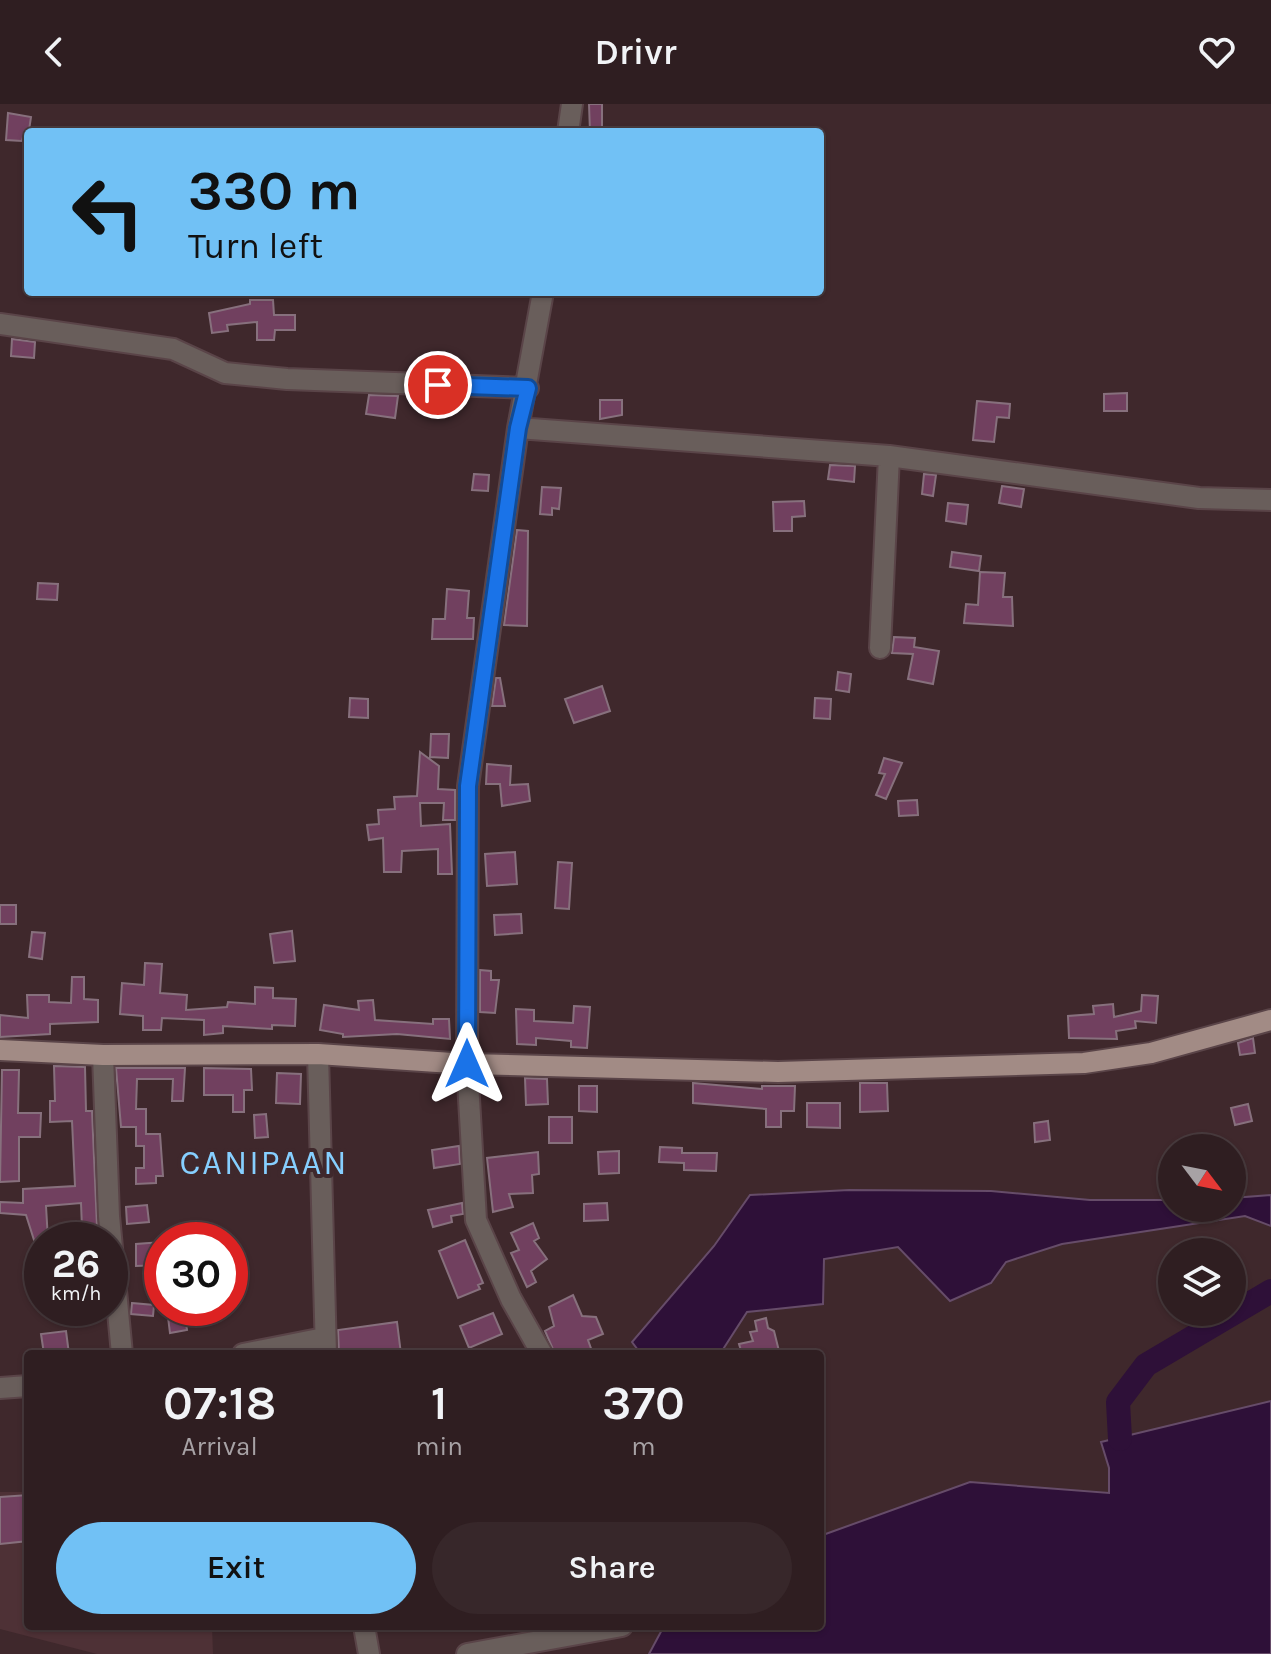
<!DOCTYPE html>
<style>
body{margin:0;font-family:Karla,sans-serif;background:#37272a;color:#f1f3f6;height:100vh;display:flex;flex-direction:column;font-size:30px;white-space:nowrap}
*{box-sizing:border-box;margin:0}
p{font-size:26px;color:#a7a2a5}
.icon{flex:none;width:44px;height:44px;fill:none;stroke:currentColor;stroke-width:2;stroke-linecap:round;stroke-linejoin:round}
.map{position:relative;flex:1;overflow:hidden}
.panel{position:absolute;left:24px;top:1246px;width:800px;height:280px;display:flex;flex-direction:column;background:#2f1e21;border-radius:8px;box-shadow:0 2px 6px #0004,0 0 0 2px #4a3c3f}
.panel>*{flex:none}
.banner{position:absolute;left:24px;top:24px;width:800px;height:168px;border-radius:8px;box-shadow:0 2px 6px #0004,0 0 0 2px #4a3c3f;background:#71c1f5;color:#111;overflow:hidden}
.needle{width:52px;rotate:122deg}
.controls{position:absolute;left:1158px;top:1030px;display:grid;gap:16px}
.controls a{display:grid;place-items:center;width:88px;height:88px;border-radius:50%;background:#2f1e21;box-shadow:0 2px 6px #0004,0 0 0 2px #4a3c3f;font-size:40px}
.speed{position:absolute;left:24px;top:1118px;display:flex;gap:16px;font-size:40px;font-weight:700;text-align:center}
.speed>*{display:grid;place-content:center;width:104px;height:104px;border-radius:50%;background:#2f1e21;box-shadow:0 2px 6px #0004,0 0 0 2px #4a3c3f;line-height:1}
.speed small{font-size:20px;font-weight:400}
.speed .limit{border:12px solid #d22;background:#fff;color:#111}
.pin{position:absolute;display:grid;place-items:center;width:68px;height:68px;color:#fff;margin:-34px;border:4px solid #fff;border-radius:50%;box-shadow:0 2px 8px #0007}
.me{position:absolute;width:88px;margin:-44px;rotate:0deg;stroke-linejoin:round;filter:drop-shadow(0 0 6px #0008)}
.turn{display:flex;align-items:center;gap:28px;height:168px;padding:0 32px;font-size:36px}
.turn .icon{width:104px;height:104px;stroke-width:2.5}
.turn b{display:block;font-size:56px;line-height:68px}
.eta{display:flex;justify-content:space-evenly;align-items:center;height:136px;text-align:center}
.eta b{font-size:48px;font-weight:600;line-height:56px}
.button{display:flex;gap:16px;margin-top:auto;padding:16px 32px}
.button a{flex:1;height:92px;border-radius:48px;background:#71c1f5;color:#111;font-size:32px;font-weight:600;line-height:92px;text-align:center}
.button a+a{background:#37272a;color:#f1f3f6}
header{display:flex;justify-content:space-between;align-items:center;height:104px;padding:0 32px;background:#2f1e21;font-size:36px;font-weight:600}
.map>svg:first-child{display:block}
.built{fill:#4e3136}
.water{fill:#2e1038;stroke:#664c69;stroke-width:2}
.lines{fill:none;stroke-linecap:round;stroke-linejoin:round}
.river{stroke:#2e1038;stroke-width:24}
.building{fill:#71405f;stroke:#87707d;stroke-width:2}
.minor-casing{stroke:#5a4448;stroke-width:24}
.major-casing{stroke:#5a4448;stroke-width:24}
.minor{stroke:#695e5b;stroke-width:20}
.major{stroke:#a28b85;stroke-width:20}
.route-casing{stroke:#114b97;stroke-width:20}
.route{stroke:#1a73e8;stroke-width:14}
.labels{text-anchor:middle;stroke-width:8;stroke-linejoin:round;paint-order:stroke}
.quarter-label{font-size:34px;letter-spacing:2px;fill:#86cfff;stroke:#3f282c}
</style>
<header><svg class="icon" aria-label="back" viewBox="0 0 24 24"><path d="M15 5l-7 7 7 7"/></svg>Drivr<svg class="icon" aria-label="heart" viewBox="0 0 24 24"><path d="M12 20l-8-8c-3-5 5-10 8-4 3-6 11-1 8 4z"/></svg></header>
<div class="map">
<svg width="1271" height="1550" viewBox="0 0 1271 1550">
<rect width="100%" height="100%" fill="#3f282c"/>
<path class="built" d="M0 1388H28V1522H212L213 1550H97L0 1525Z"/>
<path class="water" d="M849 1086 991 1087 1090 1096H1172V1104H1232V1094L1271 1091V1122L1245 1112 1062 1140 1006 1158 991 1179 950 1197 898 1143 824 1155 823 1200 747 1208 720 1250H641L632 1238 714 1142 750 1091Z
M1271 1297V1550H649L664 1522H820V1432L970 1378 1109 1389V1364L1101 1338Z"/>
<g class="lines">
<path class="river" d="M1120 1335 1118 1298 1146 1261 1271 1187"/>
</g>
<path class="building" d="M589 0H602V28H590Z
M8 9 31 13 28 33H23L22 37 6 36Z
M250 196H273L274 211H295V226H275L274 236H257V218L227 221 228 227 212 229 209 209 250 200Z
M12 235 35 238 34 254 11 252Z
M1127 289V307H1104V290Z
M369 291 398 292 395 314 366 310Z
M600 296H622V311L600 315Z
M977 297 1010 300 1009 314 997 313 994 338 973 336Z
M830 361 855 362 854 378 828 375Z
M474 370 489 371 488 387 472 386Z
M924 370 936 371 933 392 922 390Z
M1002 382 1024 385 1021 403 999 399Z
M542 383 561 384 559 405 552 404V411L540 410Z
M804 397 805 412 792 413V427H774L773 398Z
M948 399 968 401 966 420 946 417Z
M517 426 528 427 527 522 504 521Z
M952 448 981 452 979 467 950 463Z
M980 468 1005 469 1003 493H1012L1013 522 964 519 966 500 978 501Z
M38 479 58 480 57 496 37 495Z
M447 485 469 487 467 514H474L473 535H432L433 515H445Z
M894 533 915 534 914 543 939 547 933 580 908 575 913 550 892 549Z
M838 568 851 570 849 588 836 586Z
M496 574H500L505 602H492Z
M602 582 610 607 574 619 565 595Z
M350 594 368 595V614L349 613Z
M815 594 831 595 830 615 814 614Z
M431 630H449L448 654 430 653Z
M420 648 439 662 438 685 455 686V716H443L444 699H420L421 722 450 720 452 770H438V745L402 747 401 768H384L383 734 369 736 367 721 379 720 378 706 395 705 394 693 417 692Z
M884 654 902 659 886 695 876 691 885 670 879 669Z
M487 660 511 662 510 681 528 680 530 697 502 702 500 680H486Z
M917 696 918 711 899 712 898 697Z
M515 748 517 780 487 782 485 750Z
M558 758 572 759 569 805 555 804Z
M0 801H16V820H0Z
M521 810 522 829 495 831 494 811Z
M292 827 295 857 274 859 270 830Z
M32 828 45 829 42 855 29 853Z
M145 859 162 860 160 889 187 891 186 906 227 903 228 898 255 900V883L273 884V894L296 895 295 922 272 921V925L223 922V929L204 931V916L162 914 161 926H143V912L120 910 122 879 144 881Z
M480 866 491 867V876H499L495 909 480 908Z
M72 873H84V895L98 896V918L50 920V930L0 933V911L28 914 27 891H49V898L71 899Z
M1142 891 1158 892 1156 919 1135 917 1136 924 1116 927 1117 935 1069 934 1068 912 1094 910 1093 902 1113 900 1114 913 1141 907Z
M373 896 375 916 433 920V915H449L450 935 397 930 343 933V930L320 926 324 901 359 906 358 897Z
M574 902 590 903 587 944 571 943V937L536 934V941L517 940 516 905 534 906V917L573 919Z
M1253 934 1255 949 1240 951 1238 939Z
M54 962 85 963 86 1007H92L97 1123 82 1124 81 1099 46 1102 48 1136H34L26 1111 0 1109V1098L23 1099V1085L75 1082 72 1017 50 1018V997H55Z
M116 964H185L183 997H172L173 975H137L136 1005H146V1030H160L163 1072H156V1079L136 1080V1064H144V1042H136V1023H121Z
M204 964 251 965 252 986H244V1008H233V991H204Z
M2 966H19L18 1009H41L40 1033H19V1077L0 1078Z
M277 969 301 970 300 1000 276 999Z
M525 974 547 975 548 1000 526 1001Z
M693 979 762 985V982H795L794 1007H781V1023H766V1005L693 999Z
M860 979H887L888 1007 860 1008Z
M579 982H597V1008L579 1007Z
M807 999H840V1024L807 1023Z
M1248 1000 1252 1017 1235 1021 1231 1004Z
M266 1010 268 1033 255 1034 254 1011Z
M549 1013H572V1039H549Z
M1048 1017 1050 1036 1035 1038 1034 1019Z
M459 1042 460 1060 434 1064 432 1046Z
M660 1043 682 1044V1049H717L716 1067 684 1066V1059L659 1058Z
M619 1047V1069L599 1070 598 1048Z
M538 1048 539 1070 532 1071 533 1089 509 1090 513 1103 493 1108 487 1054Z
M462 1099 463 1110 451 1112 452 1118 433 1123 428 1106Z
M607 1099 608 1116 584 1117V1100Z
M147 1101 149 1118 127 1120 126 1103Z
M533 1119 539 1134 534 1137 547 1155 531 1167 536 1178 527 1183 511 1149 519 1146 511 1129Z
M465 1136 483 1179 478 1181 480 1185 458 1194 439 1147Z
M162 1138V1161L136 1162V1140Z
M573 1191 582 1212 596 1213 603 1230 588 1236 593 1250H555L545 1227 554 1222 549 1203Z
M132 1199 154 1201 153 1212 131 1210Z
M493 1209 502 1230 469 1244 460 1222Z
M185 1211 187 1226 170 1229 168 1213Z
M766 1214 768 1224 774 1227 779 1247 742 1250 739 1240 753 1237 750 1228 757 1227 755 1217Z
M397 1218 401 1250H339L338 1226Z
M66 1227 69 1250H44L41 1230Z
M28 1391V1437L0 1440V1393Z"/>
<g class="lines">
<g class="minor-casing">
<path id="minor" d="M568 28 572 0
M0 220 173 245 225 269 287 275 528 284
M518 324 889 352 1199 394 1271 396
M880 544 889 352
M318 950 326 1250
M103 951 109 1112 122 1250
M243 1250 324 1234
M542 1250 511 1195 476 1116 467 960 468 682 518 324 543 188
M0 1284 28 1282
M364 1522 369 1550
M467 1550 622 1522"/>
</g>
<g class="major-casing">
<path id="major" d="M0 946 103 951 318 950 467 960 778 968 1084 959 1151 949 1271 916"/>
</g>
<use href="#minor" class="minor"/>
<use href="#major" class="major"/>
</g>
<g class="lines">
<g class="route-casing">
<path id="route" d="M438 281 528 284 518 324 468 682 467 960"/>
</g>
<use href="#route" class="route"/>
</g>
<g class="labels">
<g class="quarter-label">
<text x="264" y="1070">CANIPAAN</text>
</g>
</g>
</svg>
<div class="controls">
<a><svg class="needle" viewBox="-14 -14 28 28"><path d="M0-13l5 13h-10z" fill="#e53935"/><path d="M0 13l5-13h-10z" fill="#a7a2a5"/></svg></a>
<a><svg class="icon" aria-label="layers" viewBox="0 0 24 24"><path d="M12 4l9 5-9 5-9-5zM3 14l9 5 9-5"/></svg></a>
</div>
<div class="speed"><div>26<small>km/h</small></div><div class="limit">30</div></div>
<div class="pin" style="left:438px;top:281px;background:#d93025"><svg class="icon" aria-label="arrive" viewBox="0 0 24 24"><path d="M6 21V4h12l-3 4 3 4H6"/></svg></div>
<svg class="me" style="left:467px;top:960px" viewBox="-20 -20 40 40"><path d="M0-17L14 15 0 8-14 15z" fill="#1a73e8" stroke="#fff" stroke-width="4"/></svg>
<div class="banner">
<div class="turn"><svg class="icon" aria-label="left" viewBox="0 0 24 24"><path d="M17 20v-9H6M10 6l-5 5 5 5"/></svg><div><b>330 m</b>Turn left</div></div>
</div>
<section class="panel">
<div class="eta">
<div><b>07:18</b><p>Arrival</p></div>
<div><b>1</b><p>min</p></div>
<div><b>370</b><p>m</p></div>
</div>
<div class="button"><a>Exit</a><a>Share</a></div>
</section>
</div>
